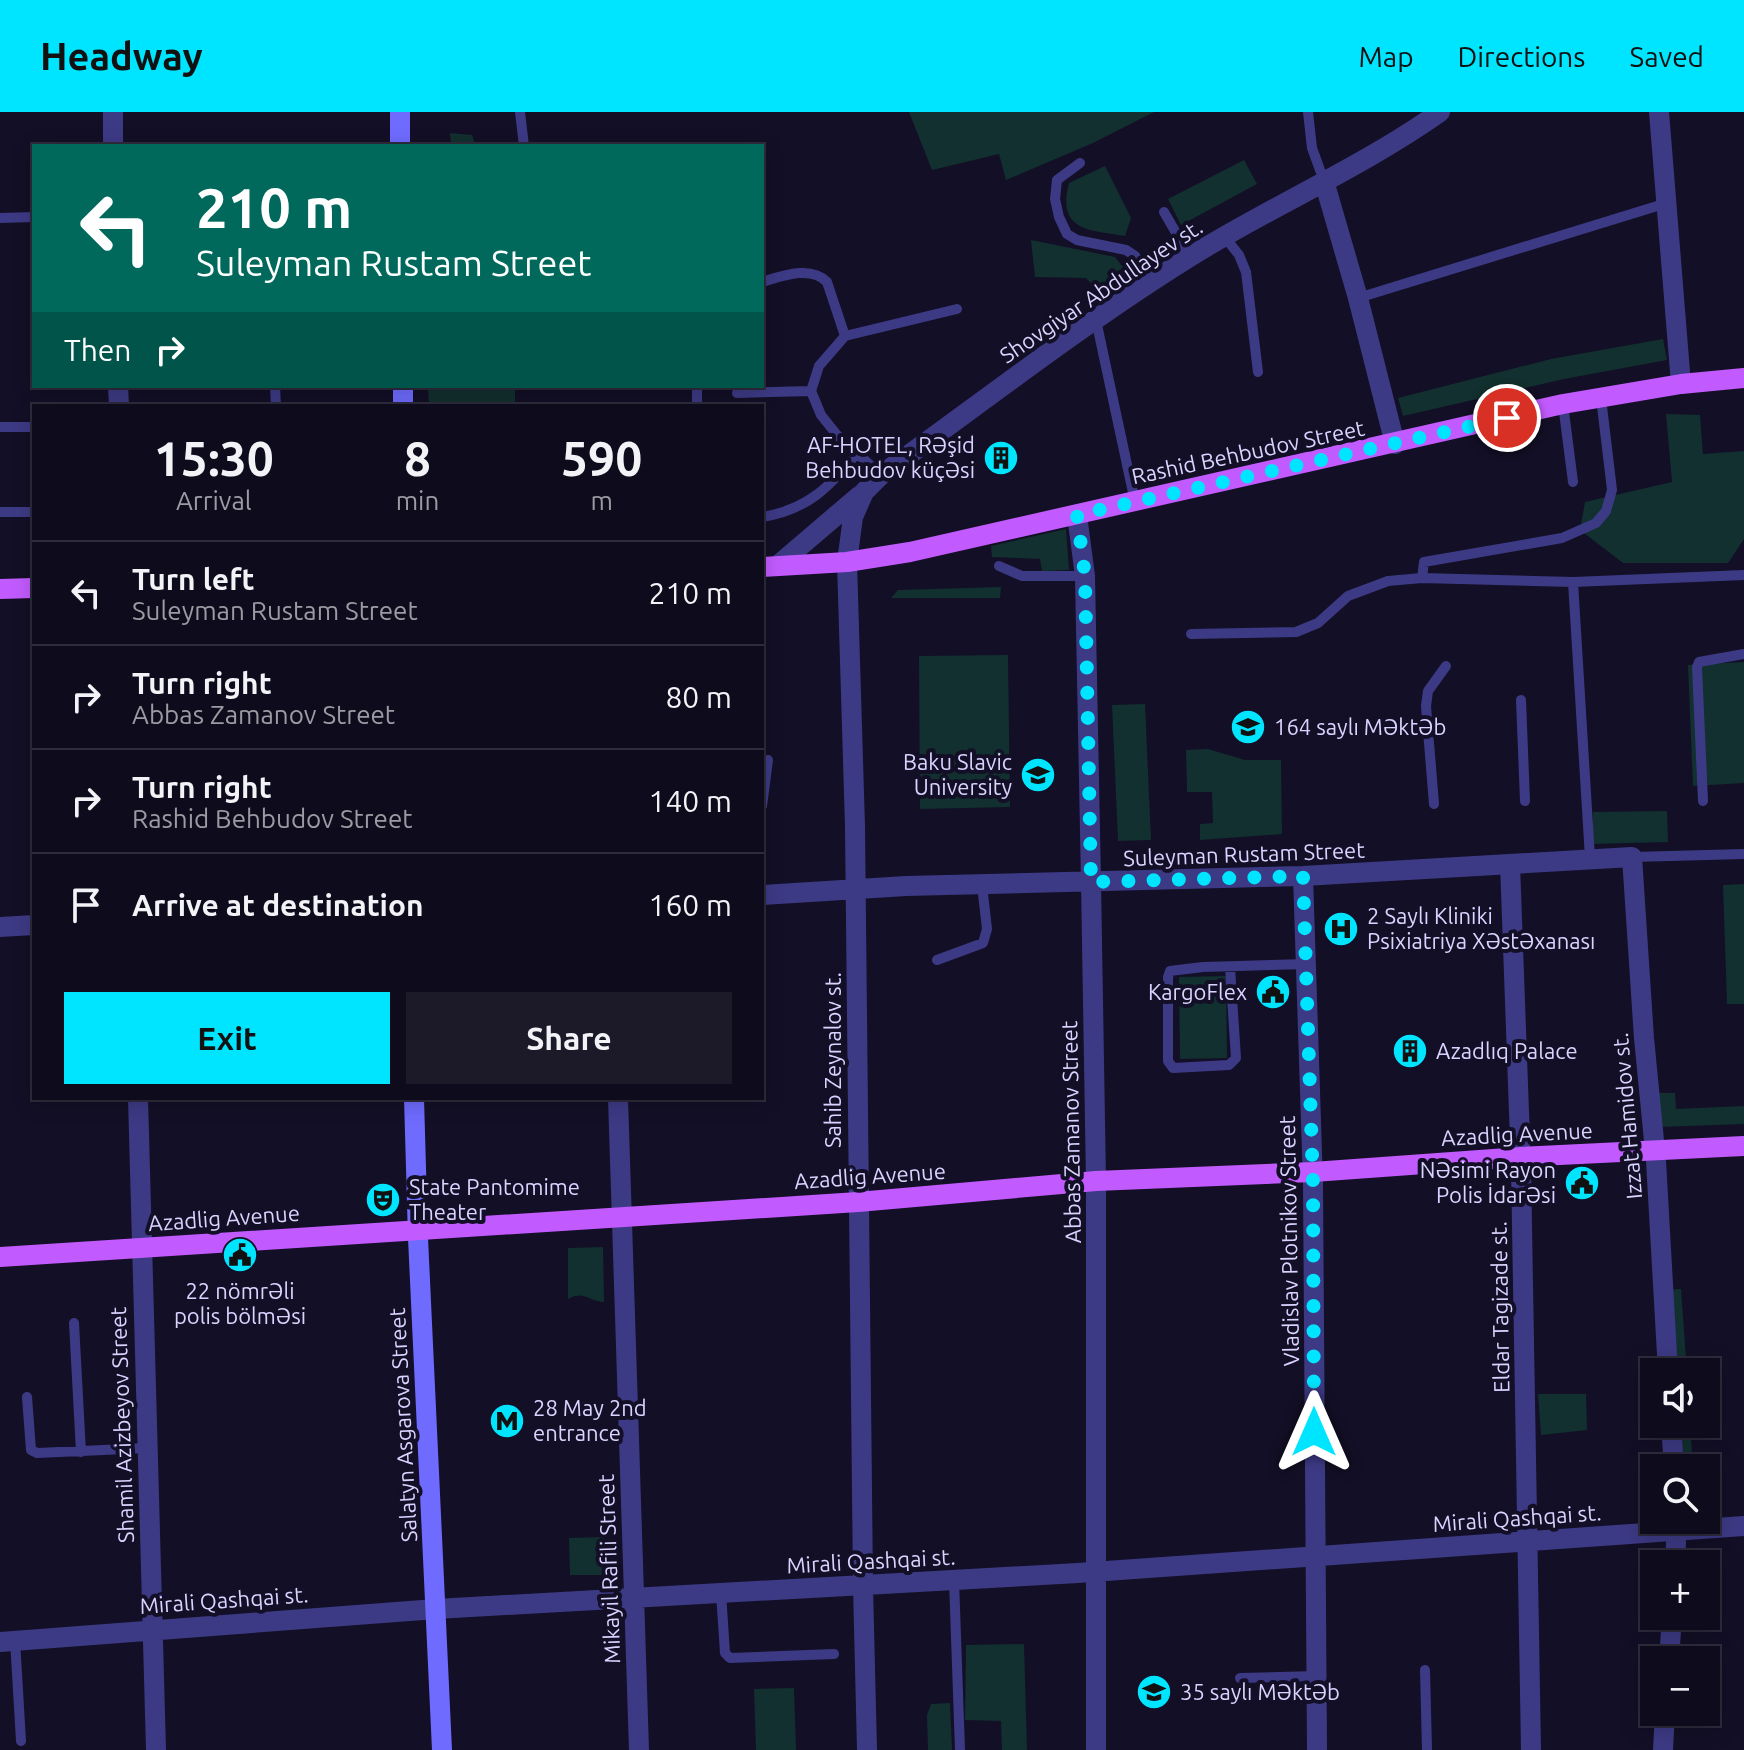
<!DOCTYPE html>
<meta charset="utf-8">
<style>
body{margin:0;font-family:Ubuntu,sans-serif;background:#1c1929;color:#f1f3f6;height:100vh;display:flex;flex-direction:column;font-size:30px;white-space:nowrap}
*{box-sizing:border-box;margin:0}
p{font-size:26px;color:#9b9ba3}
.icon{flex:none;width:44px;height:44px;fill:none;stroke:currentColor;stroke-width:2;stroke-linecap:round;stroke-linejoin:round}
.map{position:relative;flex:1;overflow:hidden}
.details{position:absolute;left:32px;top:292px;width:732px;height:696px;display:flex;flex-direction:column;background:#0e0b1c;border-radius:0px;box-shadow:0 4px 20px #0003,0 0 0 2px #2e2b3b}
.details>*{flex:none}
.guide{position:absolute;left:32px;top:32px;width:732px;height:244px;border-radius:0px;box-shadow:0 4px 20px #0003,0 0 0 2px #2e2b3b;background:#00695c;color:#fff;overflow:hidden}
.fabs{position:absolute;left:1640px;top:1246px;display:grid;gap:16px}
.fabs a{display:grid;place-items:center;width:80px;height:80px;border-radius:0px;background:#0e0b1c;box-shadow:0 4px 20px #0003,0 0 0 2px #2e2b3b;font-size:40px}
.pin{position:absolute;display:grid;place-items:center;width:68px;height:68px;color:#fff;margin:-34px;border:4px solid #fff;border-radius:50%;box-shadow:0 2px 8px #0007}
.me{position:absolute;width:88px;margin:-44px;rotate:0deg;stroke-linejoin:round;filter:drop-shadow(0 0 6px #0008)}
.turn{display:flex;align-items:center;gap:28px;height:168px;padding:0 32px;font-size:36px}
.turn .icon{width:104px;height:104px;stroke-width:2.5}
.turn b{display:block;font-size:56px;line-height:68px}
.then{display:flex;align-items:center;height:76px;padding:0 32px;background:#0003;gap:16px;font-size:30px}
.eta{display:flex;justify-content:space-evenly;align-items:center;height:136px;text-align:center}
.eta b{font-size:48px;font-weight:700;line-height:56px}
.primary-button{display:flex;gap:16px;margin-top:auto;padding:16px 32px}
.primary-button a{flex:1;height:92px;border-radius:0px;background:#00e5ff;color:#111;font-size:32px;font-weight:700;line-height:92px;text-align:center}
.primary-button a+a{background:#1c1929;color:#f1f3f6}
ul{padding:0;list-style:none}
li{display:flex;align-items:center;gap:24px;height:104px;padding:0 32px;border-top:2px solid #2e2b3b}
li div{flex:1}
li b{display:block;font-size:30px}
li em{font-style:normal}
header{display:flex;align-items:center;gap:48px;box-sizing:border-box;height:112px;padding:0 40px;background:#00e5ff;color:#111}
header strong{font-size:38px}
nav{display:flex;gap:44px;margin-inline-start:auto;font-size:28px}
.map>svg:first-child{display:block}
.green{fill:#12302f}
.lines{fill:none;stroke-linecap:round;stroke-linejoin:round}
.lane{stroke:#3d3a85;stroke-width:10}
.street{stroke:#3d3a85;stroke-width:20}
.secondary{stroke:#6f6bff;stroke-width:20}
.primary{stroke:#c25bff;stroke-width:20}
.route{stroke:#00e5ff;stroke-width:14;stroke-dasharray:0 25.2}
.labels{text-anchor:middle;stroke-width:8;stroke-linejoin:round;paint-order:stroke}
.street-label{font-size:22px;fill:#d9d4ff;stroke:#130f26}
.poi-label{font-size:22px;fill:#d9d4ff;stroke:#130f26;text-anchor:start}
</style>
<header>
<strong>Headway</strong>
<nav><a>Map</a><a>Directions</a><a>Saved</a></nav>
</header>
<div class="map">
<svg width="1744" height="1638" viewBox="0 0 1744 1638">
<rect width="100%" height="100%" fill="#130f26"/>
<path class="green" d="M909 0H1154L1093 31 1006 68 999 42 932 58Z
M450 21 472 23 475 32 507 34H451Z
M1244 48 1257 72 1181 113 1168 87Z
M1105 54 1131 106 1125 124C1091 118 1056 120 1069 71Z
M1031 128 1115 145 1130 164 1104 185 1086 166 1035 165Z
M1663 227 1667 248 1564 267 1403 304 1398 286 1551 247Z
M428 274H515V294H429Z
M1666 302 1700 303 1703 342 1744 339V427L1728 451H1623L1580 418 1585 390 1672 370Z
M1066 417 1069 458 1042 459 1040 447 992 445 991 434Z
M1001 475 1000 486H891L898 478Z
M1008 543 1010 695 920 697 919 544Z
M1744 550V671L1693 674 1688 553Z
M1145 592 1151 728 1118 729 1112 593Z
M1208 637 1245 648H1281L1282 722 1200 728V712L1213 711 1212 680H1187L1186 638Z
M1667 699 1668 730 1592 732 1593 700Z
M1744 772V892H1727L1723 773Z
M1226 864 1227 946 1180 947 1179 865Z
M1657 981H1675L1676 997 1744 994V1012L1658 1015Z
M603 1135 604 1190C589 1189 583 1178 568 1187V1136Z
M1681 1177 1687 1260H1669L1665 1178Z
M1538 1282H1586L1587 1318 1541 1323Z
M1672 1312H1690L1693 1356H1674Z
M605 1425 608 1463H570L569 1426Z
M1024 1532 1027 1638H1002L1001 1609 965 1608 966 1533Z
M794 1576 796 1638H756L754 1577Z
M950 1591 952 1638H928L927 1603 931 1592Z"/>
<g class="lines">
<path class="lane" d="M520 0 524 34
M1308 0 1312 36 1324 69
M1080 51 1057 68 1055 87 1059 105 1067 122 1077 128 1126 138 1135 144 1153 169
M1164 100 1190 145
M0 106 34 105
M1224 124 1239 143 1246 160 1258 260
M762 170C782 164 811 153 827 170L845 224
M1358 186 1667 91
M1096 208 1135 390
M275 274 276 294
M697 274V294
M811 279 821 303 837 323 881 363
M737 281 811 279 819 254 845 224 957 197
M1563 292 1573 370
M0 315H34
M0 400H34
M762 405C807 398 830 375 857 341
M999 454 1022 464H1085
M1422 466 1424 450 1562 426 1596 411 1606 399 1612 378 1601 286
M1573 470 1590 746
M1191 522 1296 520 1318 511 1348 484 1388 469 1422 466 1573 470 1744 463
M1521 588 1525 689
M1703 689 1697 555 1699 550 1744 542
M1434 692 1426 594 1428 579 1446 554
M762 694 768 648
M1632 745 1744 742
M937 848 983 831 987 817 982 773
M1230 855 1236 946 1229 953 1173 956 1168 949V865L1170 859 1203 855 1306 852
M74 1211 81 1340
M27 1285 31 1338 37 1341 147 1336
M954 1468 960 1638
M721 1481 725 1541 730 1546 834 1542
M15 1528 21 1629
M1425 1558 1427 1638
M1240 1566 1316 1564"/>
<path class="street" d="M113 0V34
M1659 0 1681 272
M1324 69 1358 186 1395 332
M118 274 119 294
M1077 403 1085 464 1091 770 1096 1069V1638
M777 454 859 384
M1510 752 1521 1055 1531 1638
M1303 764 1313 1071 1317 1638
M762 783 906 774 1303 764 1632 745 1644 926 1656 1049 1668 1260
M0 815 34 813
M138 986 156 1638
M618 986 639 1638
M1671 1312 1674 1356
M1675 1452 1677 1408
M0 1530 436 1497 1078 1461 1744 1414
M1669 1548 1672 1504
M867 1638 863 1474 855 714 847 450 853 405 864 380 881 363C984 289 1085 210 1193 143 1274 93 1362 55 1440 0
M1663 1638 1665 1600"/>
<path class="secondary" d="M400 0V34
M403 274V294
M414 986 418 1126 442 1638"/>
<path class="primary" d="M762 455 847 450 910 440 1563 292 1681 272 1744 266
M0 477 34 476
M0 1145 858 1090 1096 1069 1313 1060 1521 1045 1744 1034"/>
</g>
<g class="lines">
<path class="route" d="M1314 1320 1313 1071 1303 764 1091 770 1085 464 1077 403 1507 306"/>
</g>
<defs>
<g id="building-disc" transform="scale(1.8)"><circle r="9.5" fill="#00e5ff" stroke="#130f26"/><path d="M-4-6H4V6H1V3H-1V6H-4ZM-2.5-4.3h1.7v1.8h-1.7ZM.8-4.3h1.7v1.8H.8ZM-2.5-1h1.7V.8h-1.7ZM.8-1h1.7V.8H.8Z" fill="#111"/></g>
<g id="school-disc" transform="scale(1.8)"><circle r="9.5" fill="#00e5ff" stroke="#130f26"/><path d="M0-5L7-2L0 1L-7-2ZM-4 1L0 2.5L4 1V4Q0 6-4 4Z" fill="#111"/></g>
<g id="university-disc" transform="scale(1.8)"><circle r="9.5" fill="#00e5ff" stroke="#130f26"/><path d="M0-5L7-2L0 1L-7-2ZM-4 1L0 2.5L4 1V4Q0 6-4 4Z" fill="#111"/></g>
<g id="hospital-disc" transform="scale(1.8)"><circle r="9.5" fill="#00e5ff" stroke="#130f26"/><path d="M-5-5h3v3.5h4V-5h3V5h-3V1.5h-4V5h-3Z" fill="#111"/></g>
<g id="civic-disc" transform="scale(1.8)"><circle r="9.5" fill="#00e5ff" stroke="#130f26"/><path d="M-.6-6.5H3V-4.5H.6V-3L4-1V1h2V6H-6V1h2V-1L-.6-3ZM-1.2 2.5V6h2.4V2.5Z" fill="#111"/></g>
<g id="theatre-disc" transform="scale(1.8)"><circle r="9.5" fill="#00e5ff" stroke="#130f26"/><path d="M-5-5.5Q0-4 5-5.5V0Q5 5 0 6Q-5 5-5 0ZM-3.3-2.5H-1v1.5H-3.3ZM1-2.5H3.3v1.5H1ZM-2.8 1Q0 5.5 2.8 1Z" fill="#111"/></g>
<g id="metro-disc" transform="scale(1.8)"><circle r="9.5" fill="#00e5ff" stroke="#130f26"/><path d="M-5.5 5V-5H-3L0 0L3-5H5.5V5H3V-.5L0 4L-3-.5V5Z" fill="#111"/></g>
</defs>
<g fill-rule="evenodd">
<use href="#building-disc" x="1001" y="346"/>
<use href="#school-disc" x="1248" y="615"/>
<use href="#university-disc" x="1038" y="663"/>
<use href="#hospital-disc" x="1341" y="817"/>
<use href="#civic-disc" x="1273" y="880"/>
<use href="#building-disc" x="1410" y="939"/>
<use href="#civic-disc" x="1582" y="1071"/>
<use href="#theatre-disc" x="383" y="1088"/>
<use href="#civic-disc" x="240" y="1143"/>
<use href="#metro-disc" x="507" y="1309"/>
<use href="#school-disc" x="1154" y="1580"/>
</g>
<g class="labels">
<g class="street-label">
<text transform="translate(1101 179) rotate(-34)" y="8">Shovgiyar Abdullayev st.</text>
<text transform="translate(1248 340) rotate(-12)" y="8">Rashid Behbudov Street</text>
<text transform="translate(1244 742) rotate(-2)" y="8">Suleyman Rustam Street</text>
<text transform="translate(833 948) rotate(-90)" y="8">Sahib Zeynalov st.</text>
<text transform="translate(1627 1004) rotate(-95)" y="8">Izzat Hamidov st.</text>
<text transform="translate(1071 1020) rotate(-91)" y="8">Abbas Zamanov Street</text>
<text transform="translate(1517 1022) rotate(-3)" y="8">Azadlig Avenue</text>
<text transform="translate(870 1064) rotate(-4)" y="8">Azadlig Avenue</text>
<text transform="translate(224 1106) rotate(-4)" y="8">Azadlig Avenue</text>
<text transform="translate(1289 1129) rotate(-91)" y="8">Vladislav Plotnikov Street</text>
<text transform="translate(1500 1195) rotate(-91)" y="8">Eldar Tagizade st.</text>
<text transform="translate(122 1313) rotate(-92)" y="8">Shamil Azizbeyov Street</text>
<text transform="translate(403 1313) rotate(-93)" y="8">Salatyn Asgarova Street</text>
<text transform="translate(1517 1406) rotate(-4)" y="8">Mirali Qashqai st.</text>
<text transform="translate(871 1449) rotate(-3)" y="8">Mirali Qashqai st.</text>
<text transform="translate(609 1457) rotate(-92)" y="8">Mikayil Rafili Street</text>
<text transform="translate(224 1488) rotate(-4)" y="8">Mirali Qashqai st.</text>
</g>
<g class="poi-label">
<text x="975" y="341" text-anchor="end">AF-HOTEL, Rəşid<tspan x="975" dy="25">Behbudov küçəsi</tspan></text>
<text x="1274" y="623">164 saylı Məktəb</text>
<text x="1012" y="658" text-anchor="end">Baku Slavic<tspan x="1012" dy="25">University</tspan></text>
<text x="1367" y="812">2 Saylı Kliniki<tspan x="1367" dy="25">Psixiatriya Xəstəxanası</tspan></text>
<text x="1247" y="888" text-anchor="end">KargoFlex</text>
<text x="1436" y="947">Azadlıq Palace</text>
<text x="1556" y="1066" text-anchor="end">Nəsimi Rayon<tspan x="1556" dy="25">Polis İdarəsi</tspan></text>
<text x="409" y="1083">State Pantomime<tspan x="409" dy="25">Theater</tspan></text>
<text x="240" y="1187" text-anchor="middle">22 nömrəli<tspan x="240" dy="25">polis bölməsi</tspan></text>
<text x="533" y="1304">28 May 2nd<tspan x="533" dy="25">entrance</tspan></text>
<text x="1180" y="1588">35 saylı Məktəb</text>
</g>
</g>
</svg>
<div class="fabs">
<a><svg class="icon" aria-label="sound" viewBox="0 0 24 24"><path d="M4 9h4l5-4v14l-5-4H4zM17 9q2 3 0 6"/></svg></a>
<a><svg class="icon" aria-label="search" viewBox="0 0 24 24"><circle cx="10" cy="10" r="6"/><path d="M15 15l6 6"/></svg></a>
<a>+</a>
<a>−</a>
</div>
<div class="pin" style="left:1507px;top:306px;background:#d93025"><svg class="icon" aria-label="arrive" viewBox="0 0 24 24"><path d="M6 21V4h12l-3 4 3 4H6"/></svg></div>
<svg class="me" style="left:1314px;top:1320px" viewBox="-20 -20 40 40"><path d="M0-17L14 15 0 8-14 15z" fill="#00e5ff" stroke="#fff" stroke-width="4"/></svg>
<div class="guide">
<div class="turn"><svg class="icon" aria-label="left" viewBox="0 0 24 24"><path d="M17 20v-9H6M10 6l-5 5 5 5"/></svg><div><b>210 m</b>Suleyman Rustam Street</div></div>
<div class="then">Then<svg class="icon" aria-label="right" viewBox="0 0 24 24"><path d="M7 20v-9h11M14 6l5 5-5 5"/></svg></div>
</div>
<section class="details">
<div class="eta">
<div><b>15:30</b><p>Arrival</p></div>
<div><b>8</b><p>min</p></div>
<div><b>590</b><p>m</p></div>
</div>
<ul>
<li><svg class="icon" aria-label="left" viewBox="0 0 24 24"><path d="M17 20v-9H6M10 6l-5 5 5 5"/></svg><div><b>Turn left</b><p>Suleyman Rustam Street</p></div><em>210 m</em></li>
<li><svg class="icon" aria-label="right" viewBox="0 0 24 24"><path d="M7 20v-9h11M14 6l5 5-5 5"/></svg><div><b>Turn right</b><p>Abbas Zamanov Street</p></div><em>80 m</em></li>
<li><svg class="icon" aria-label="right" viewBox="0 0 24 24"><path d="M7 20v-9h11M14 6l5 5-5 5"/></svg><div><b>Turn right</b><p>Rashid Behbudov Street</p></div><em>140 m</em></li>
<li><svg class="icon" aria-label="arrive" viewBox="0 0 24 24"><path d="M6 21V4h12l-3 4 3 4H6"/></svg><div><b>Arrive at destination</b></div><em>160 m</em></li>
</ul>
<div class="primary-button"><a>Exit</a><a>Share</a></div>
</section>
</div>
